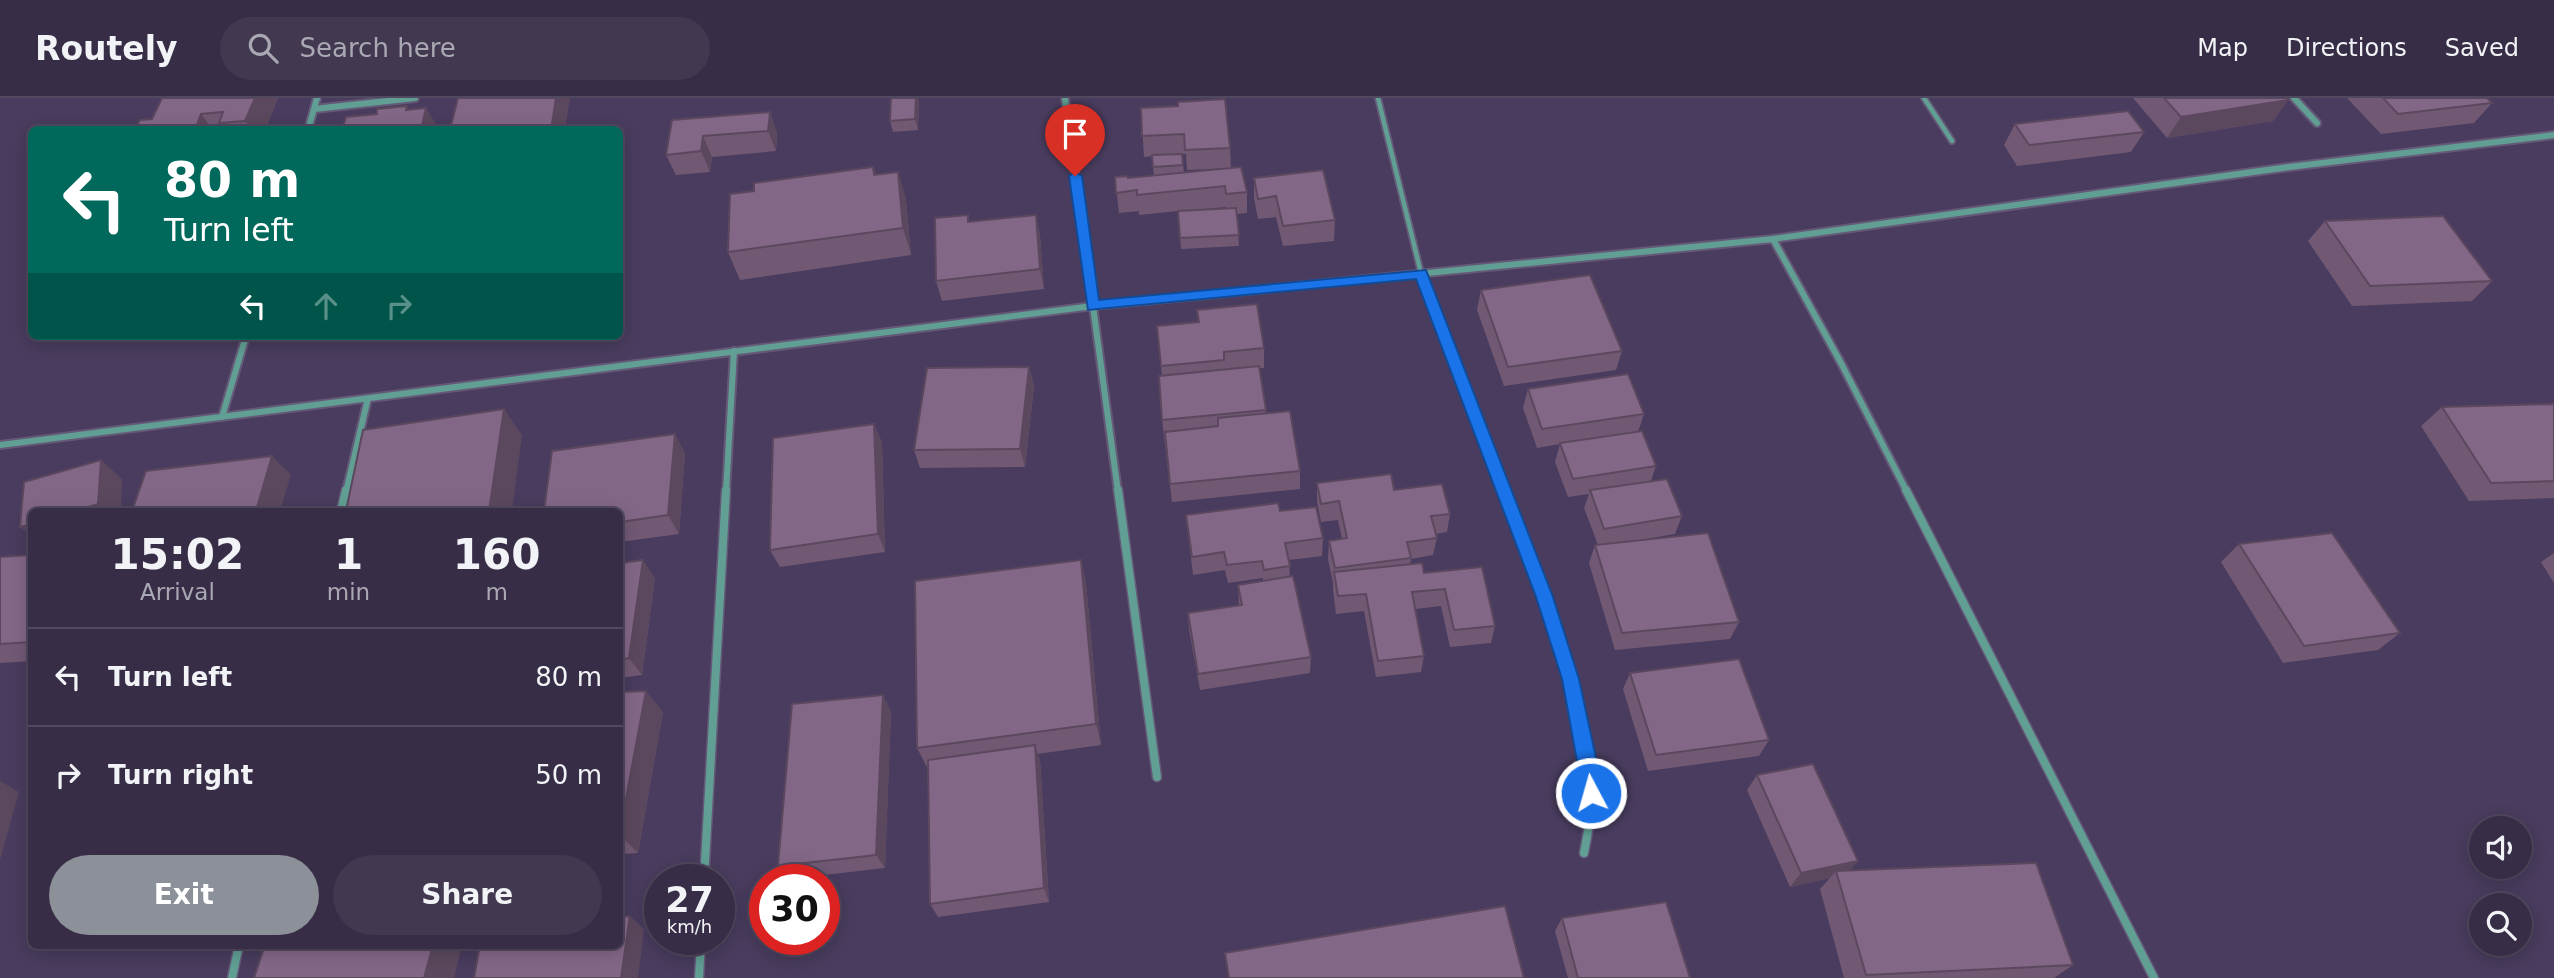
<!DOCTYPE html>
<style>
body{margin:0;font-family:"DejaVu Sans",sans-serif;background:#423951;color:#f1f3f6;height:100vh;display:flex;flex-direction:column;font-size:26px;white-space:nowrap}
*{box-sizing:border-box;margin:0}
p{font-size:23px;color:#aaa8b3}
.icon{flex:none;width:38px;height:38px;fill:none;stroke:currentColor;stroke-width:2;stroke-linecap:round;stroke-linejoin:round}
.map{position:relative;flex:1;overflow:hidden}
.sheet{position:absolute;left:28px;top:410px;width:595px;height:441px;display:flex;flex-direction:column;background:#372d46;border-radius:10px;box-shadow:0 4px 18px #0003,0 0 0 2px #51495f}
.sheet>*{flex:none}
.guide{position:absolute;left:28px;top:28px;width:595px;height:214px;border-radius:10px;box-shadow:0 4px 18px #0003,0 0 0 2px #51495f;background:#00695c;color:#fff;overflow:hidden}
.controls{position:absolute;left:2469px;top:718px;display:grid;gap:14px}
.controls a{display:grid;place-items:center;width:63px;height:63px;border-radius:50%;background:#372d46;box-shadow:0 4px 18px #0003,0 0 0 2px #51495f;font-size:35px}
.speed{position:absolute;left:644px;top:766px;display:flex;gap:14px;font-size:35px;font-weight:700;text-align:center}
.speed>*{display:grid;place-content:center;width:91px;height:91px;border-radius:50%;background:#372d46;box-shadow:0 4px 18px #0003,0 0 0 2px #51495f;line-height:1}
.speed small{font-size:18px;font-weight:400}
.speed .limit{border:10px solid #d22;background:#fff;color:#111}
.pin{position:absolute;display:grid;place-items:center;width:60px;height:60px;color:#fff;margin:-72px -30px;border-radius:50% 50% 50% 0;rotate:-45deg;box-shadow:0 0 7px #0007}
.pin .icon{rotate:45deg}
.me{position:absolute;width:77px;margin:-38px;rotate:354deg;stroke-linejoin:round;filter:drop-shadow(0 0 5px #0008)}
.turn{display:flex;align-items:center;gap:24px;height:147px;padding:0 21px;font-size:32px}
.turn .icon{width:91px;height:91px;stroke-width:2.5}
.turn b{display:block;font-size:49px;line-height:60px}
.lanes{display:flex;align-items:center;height:66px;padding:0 21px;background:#0003;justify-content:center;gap:35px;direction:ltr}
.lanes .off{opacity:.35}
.eta{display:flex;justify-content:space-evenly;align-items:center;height:119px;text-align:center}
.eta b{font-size:42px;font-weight:700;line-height:49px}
.cta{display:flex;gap:14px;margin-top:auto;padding:14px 21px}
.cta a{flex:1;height:80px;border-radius:42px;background:#8c9099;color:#fff;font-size:28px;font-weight:700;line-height:80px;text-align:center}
.cta a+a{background:#423951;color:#f1f3f6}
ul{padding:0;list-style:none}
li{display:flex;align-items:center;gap:21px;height:98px;padding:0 21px;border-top:2px solid #51495f}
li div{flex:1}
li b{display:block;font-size:26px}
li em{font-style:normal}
header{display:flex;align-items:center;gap:42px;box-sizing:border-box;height:98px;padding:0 35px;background:#372d46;border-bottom:2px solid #51495f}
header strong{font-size:33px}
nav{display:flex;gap:38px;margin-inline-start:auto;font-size:24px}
.search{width:490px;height:63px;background:#423951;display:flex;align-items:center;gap:18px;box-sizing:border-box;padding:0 24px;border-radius:38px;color:#aaa8b3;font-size:26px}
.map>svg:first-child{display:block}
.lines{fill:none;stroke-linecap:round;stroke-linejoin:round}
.lane-casing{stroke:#655978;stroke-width:8}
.street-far1-casing{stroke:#655978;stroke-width:10}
.street-casing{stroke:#655978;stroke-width:11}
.lane{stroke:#619f94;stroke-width:4.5}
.street-far1{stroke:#619f94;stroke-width:6}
.street{stroke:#619f94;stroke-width:8}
.wall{fill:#715974;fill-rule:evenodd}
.shaded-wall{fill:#5c485e}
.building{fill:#836787;stroke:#5c485e;stroke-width:2}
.route{fill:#1a73e8;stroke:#114b97;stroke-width:2}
</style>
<header>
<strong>Routely</strong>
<div class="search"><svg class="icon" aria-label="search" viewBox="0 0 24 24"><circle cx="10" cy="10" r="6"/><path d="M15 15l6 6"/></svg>Search here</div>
<nav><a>Map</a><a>Directions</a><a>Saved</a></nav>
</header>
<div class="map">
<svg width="2554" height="880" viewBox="0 0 2554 880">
<rect width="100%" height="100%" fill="#493c5e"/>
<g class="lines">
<g class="lane-casing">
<path id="lane" d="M1378 0 1421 175
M1924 0 1952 43"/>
</g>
<g class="street-far1-casing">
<path id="street-far1" d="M1065 0 1118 394
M2294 0 2317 25
M314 11 415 0
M308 32 317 0
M1773 141 1841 265 1907 394
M1421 175 1504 394
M222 319 246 238
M0 347 1093 208 1773 141 2289 69 2554 37
M346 394 368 300
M726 394 734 253"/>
</g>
<g class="street-casing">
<path id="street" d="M1118 392 1157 679
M1503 392 1571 581 1590 674 1591 717 1584 755
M1906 392 2154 880
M341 413 346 392
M704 782 726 392
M232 880 239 847
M699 880 701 842"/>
</g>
<use href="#lane" class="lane"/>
<use href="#street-far1" class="street-far1"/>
<use href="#street" class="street"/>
</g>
<path class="wall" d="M278 0 265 32H135L152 21Z
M891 0H919L918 32 893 34 890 23Z
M2133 0H2286L2288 2 2273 23 2167 40Z
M2347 0H2487L2492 5 2474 25 2381 36Z
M1141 10 1230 50 1231 70 1187 72 1186 56H1182L1184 75 1247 94V115L1237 116 1239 148 1181 151 1178 113 1139 117V113L1119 115 1115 79 1128 80 1154 78 1152 58 1144 59ZM1226 109V111L1182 113Z
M672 22 777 34 776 53 712 59 710 74 676 77 666 57Z
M2015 26 2144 34 2131 54 2017 68 2004 47Z
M873 69 876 77 898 74 906 102 911 157 740 182 728 154 754 93Z
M1254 80 1335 122 1334 143 1283 148 1276 119 1258 121 1254 100Z
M968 117 969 124 1036 117 1040 138 1044 191 942 203 936 183Z
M2325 123 2492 183 2472 203 2352 208 2308 143Z
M1481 192 1622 253 1616 272 1504 288 1477 212Z
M1197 212 1264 250V270H1259L1266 316 1300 373V391L1172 404 1162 322V278L1157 228 1198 224Z
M1029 269 1034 288 1025 369 920 370 914 352Z
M1528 291 1644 316 1638 334 1656 368 1651 383 1682 418 1675 436 1633 443 1739 524 1730 541 1615 552 1589 465 1595 447H1598L1584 410 1589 396 1568 399 1555 364 1560 346 1537 350 1523 310Z
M2554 306V400L2469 403 2421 328 2442 309Z
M874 326 882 345 885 454 780 469 770 452Z
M685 355 679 436 620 444V413Z
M1317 385 1394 392 1450 416 1447 434 1436 436 1437 440 1433 457 1411 461 1410 467 1424 475 1495 528 1491 545 1450 549 1441 508 1415 511 1424 558 1421 574 1376 579 1364 513 1336 516 1333 492V485L1328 461 1329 443 1342 441 1338 422 1321 424 1317 403Z
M1280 413 1323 440 1322 458 1289 462 1290 479 1311 559 1310 575 1200 592 1189 532 1188 515 1239 507 1238 487 1263 483V480L1228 485 1225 472 1193 477 1186 417Z
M2239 446 2400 535 2378 552 2283 565 2221 464Z
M2554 455V485L2541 464Z
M32 457V563L0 565V459Z
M1081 462 1086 486 1101 647 1037 656 1040 662 1049 804 938 819 930 806 928 671 917 650Z
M620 465 655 480 642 577 620 580Z
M1630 575 1769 642 1759 658 1648 673 1623 591Z
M620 594 663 614 638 755 620 756Z
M891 613 885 770 789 781 778 768Z
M1757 677 1849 773 2073 867 2054 880H1844L1820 791 1830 780 1790 789 1747 692Z
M1562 820 1690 880H1568L1555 833Z"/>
<path class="shaded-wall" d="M255 0H278L265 32H252L245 23Z
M556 0H570L565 32H551Z
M916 0H919L918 32 915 21Z
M2288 2 2273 23 2167 40 2181 19Z
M426 10 439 31 438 32H421Z
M770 14 777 34 776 53 768 33Z
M201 16 213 32H195Z
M703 38 712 59 710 74 701 53Z
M898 74 906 102 911 157 903 130Z
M1036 117 1040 138 1044 191 1040 171Z
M1029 269 1034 288 1025 369 1020 351Z
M504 311 522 337 512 413H489Z
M874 326 882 345 885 454 878 436Z
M675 336 685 355 679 436 668 417Z
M272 358 291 377 280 413H256Z
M101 362 122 381 121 413H76Z
M32 426V438L20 429Z
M643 462 655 480 642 577 629 560Z
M1081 462 1086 486 1101 647 1096 626Z
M646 593 663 614 638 755 620 737V732Z
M883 597 891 613 885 770 876 757Z
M1035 647 1040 662 1049 804 1044 790Z
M0 683 19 694 0 762Z
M1858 763 1846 777 1836 773 1830 780 1790 789 1801 775Z
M630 818 644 831 638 880H621Z
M433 847H462L454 880H424Z"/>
<path class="building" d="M162 0H255L245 23 219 25 223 14 201 16 195 32H135L140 22 152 21Z
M458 0H556L551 32H450Z
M891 0H916L915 21 890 23Z
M2164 0H2286L2288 2 2181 19Z
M2383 0H2487L2492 5 2398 16Z
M1225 1 1230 50 1185 52 1184 36 1142 38 1141 10 1178 8V4Z
M407 8 406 12 426 10 421 32H342L346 19 377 16V11Z
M2128 13 2144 34 2029 47 2015 26Z
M770 14 768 33 703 38 701 53 666 57 672 22Z
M1182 56 1183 67 1153 69 1152 57Z
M873 69 874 77 898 74 903 130 728 154 730 96 754 93V85Z
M1241 69 1247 94 1226 96 1225 88 1137 97V92L1116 95 1115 79 1128 78V80Z
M1323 72 1335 122 1283 128 1276 98 1258 101 1254 80Z
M1236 110 1239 137 1180 140 1178 113Z
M968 117V124L1036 117 1040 171 936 183 935 120Z
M2443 118 2492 183 2370 188 2325 123Z
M1590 177 1622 253 1508 269 1481 192Z
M1257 206 1264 250 1224 254V262L1161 268 1157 228 1199 224 1197 212Z
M1259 268 1266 312 1162 322 1159 278Z
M1029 269 1020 351 914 352 927 270Z
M1628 276 1644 316 1542 331 1528 291Z
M2554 306V383L2491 385 2442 309Z
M504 311 489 413H346L363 332Z
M1290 313 1300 373 1170 386 1165 334 1218 328V320Z
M874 326 878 436 770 452 773 340Z
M1642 333 1656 368 1573 381 1560 345Z
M675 336 668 417 620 424V413H544L552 353Z
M272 358 256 413H132L146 373Z
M101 362 98 406 76 413H32V426L20 429 24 384Z
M1391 376 1394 392 1442 386 1450 416 1431 418 1437 440 1407 444 1411 460 1335 470 1329 443 1347 440 1339 403 1321 406 1317 385Z
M1667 381 1682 418 1604 431 1590 392Z
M1278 405 1280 413 1316 409 1323 440 1285 445 1290 468 1264 472 1262 463 1227 467 1224 454 1192 459 1186 417Z
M1708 435 1739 524 1622 535 1595 447Z
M2332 435 2400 535 2304 548 2239 446Z
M32 457V544L0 546V459Z
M643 462 629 560 620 562V465Z
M1081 462 1096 626 917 650 915 483Z
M1422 465 1424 475 1482 469 1495 528 1454 532 1445 491 1412 494 1424 558 1378 563 1366 496 1338 498 1334 474Z
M1293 478 1311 559 1198 576 1188 515 1242 507 1238 487Z
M1739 561 1769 642 1656 657 1630 575Z
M646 593 620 732V594Z
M883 597 876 757 778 768 792 606Z
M1035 647 1044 790 930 806 928 662Z
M1813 666 1858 763 1801 775 1757 677Z
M2036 765 2073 867 1866 877 1836 773Z
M1666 804 1690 880H1578L1562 820Z
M1505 808 1524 880H1229L1225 855Z
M630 818 621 880H474L480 847H620V819Z
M265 847H433L424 880H254Z"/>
<path class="route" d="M1075 74 1082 78 1099 202 1426 172 1553 499 1579 581 1599 674 1600 695 1597 701 1591 704 1584 701 1562 581 1536 499 1416 181 1088 212 1069 78Z"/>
</svg>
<div class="controls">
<a><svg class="icon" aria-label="sound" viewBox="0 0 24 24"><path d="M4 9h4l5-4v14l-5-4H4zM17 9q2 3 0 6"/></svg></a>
<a><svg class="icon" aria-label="search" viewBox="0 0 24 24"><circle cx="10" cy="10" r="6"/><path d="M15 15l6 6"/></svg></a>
</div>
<div class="speed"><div>27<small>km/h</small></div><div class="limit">30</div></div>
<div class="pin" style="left:1075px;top:78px;background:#d93025"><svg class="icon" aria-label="arrive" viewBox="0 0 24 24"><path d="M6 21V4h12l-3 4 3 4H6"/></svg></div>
<svg class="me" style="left:1591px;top:695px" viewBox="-20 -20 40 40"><circle r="17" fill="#1a73e8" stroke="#fff" stroke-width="3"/><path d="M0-11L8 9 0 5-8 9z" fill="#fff"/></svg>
<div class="guide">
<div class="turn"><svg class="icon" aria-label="left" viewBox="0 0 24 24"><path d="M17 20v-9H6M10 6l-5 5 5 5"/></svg><div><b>80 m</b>Turn left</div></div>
<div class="lanes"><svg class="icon" aria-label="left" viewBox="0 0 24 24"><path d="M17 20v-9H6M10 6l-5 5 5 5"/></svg><svg class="icon off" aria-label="ahead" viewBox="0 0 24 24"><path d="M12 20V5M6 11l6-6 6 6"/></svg><svg class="icon off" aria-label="right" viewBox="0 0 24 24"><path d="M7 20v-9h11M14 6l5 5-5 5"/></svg></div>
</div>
<section class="sheet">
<div class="eta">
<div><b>15:02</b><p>Arrival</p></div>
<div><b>1</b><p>min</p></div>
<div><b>160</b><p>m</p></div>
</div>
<ul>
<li><svg class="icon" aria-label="left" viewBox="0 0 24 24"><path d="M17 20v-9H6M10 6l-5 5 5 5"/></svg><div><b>Turn left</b></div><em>80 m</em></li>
<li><svg class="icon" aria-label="right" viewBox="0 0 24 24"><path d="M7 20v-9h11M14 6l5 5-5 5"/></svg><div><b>Turn right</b></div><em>50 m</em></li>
</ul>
<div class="cta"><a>Exit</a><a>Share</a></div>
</section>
</div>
